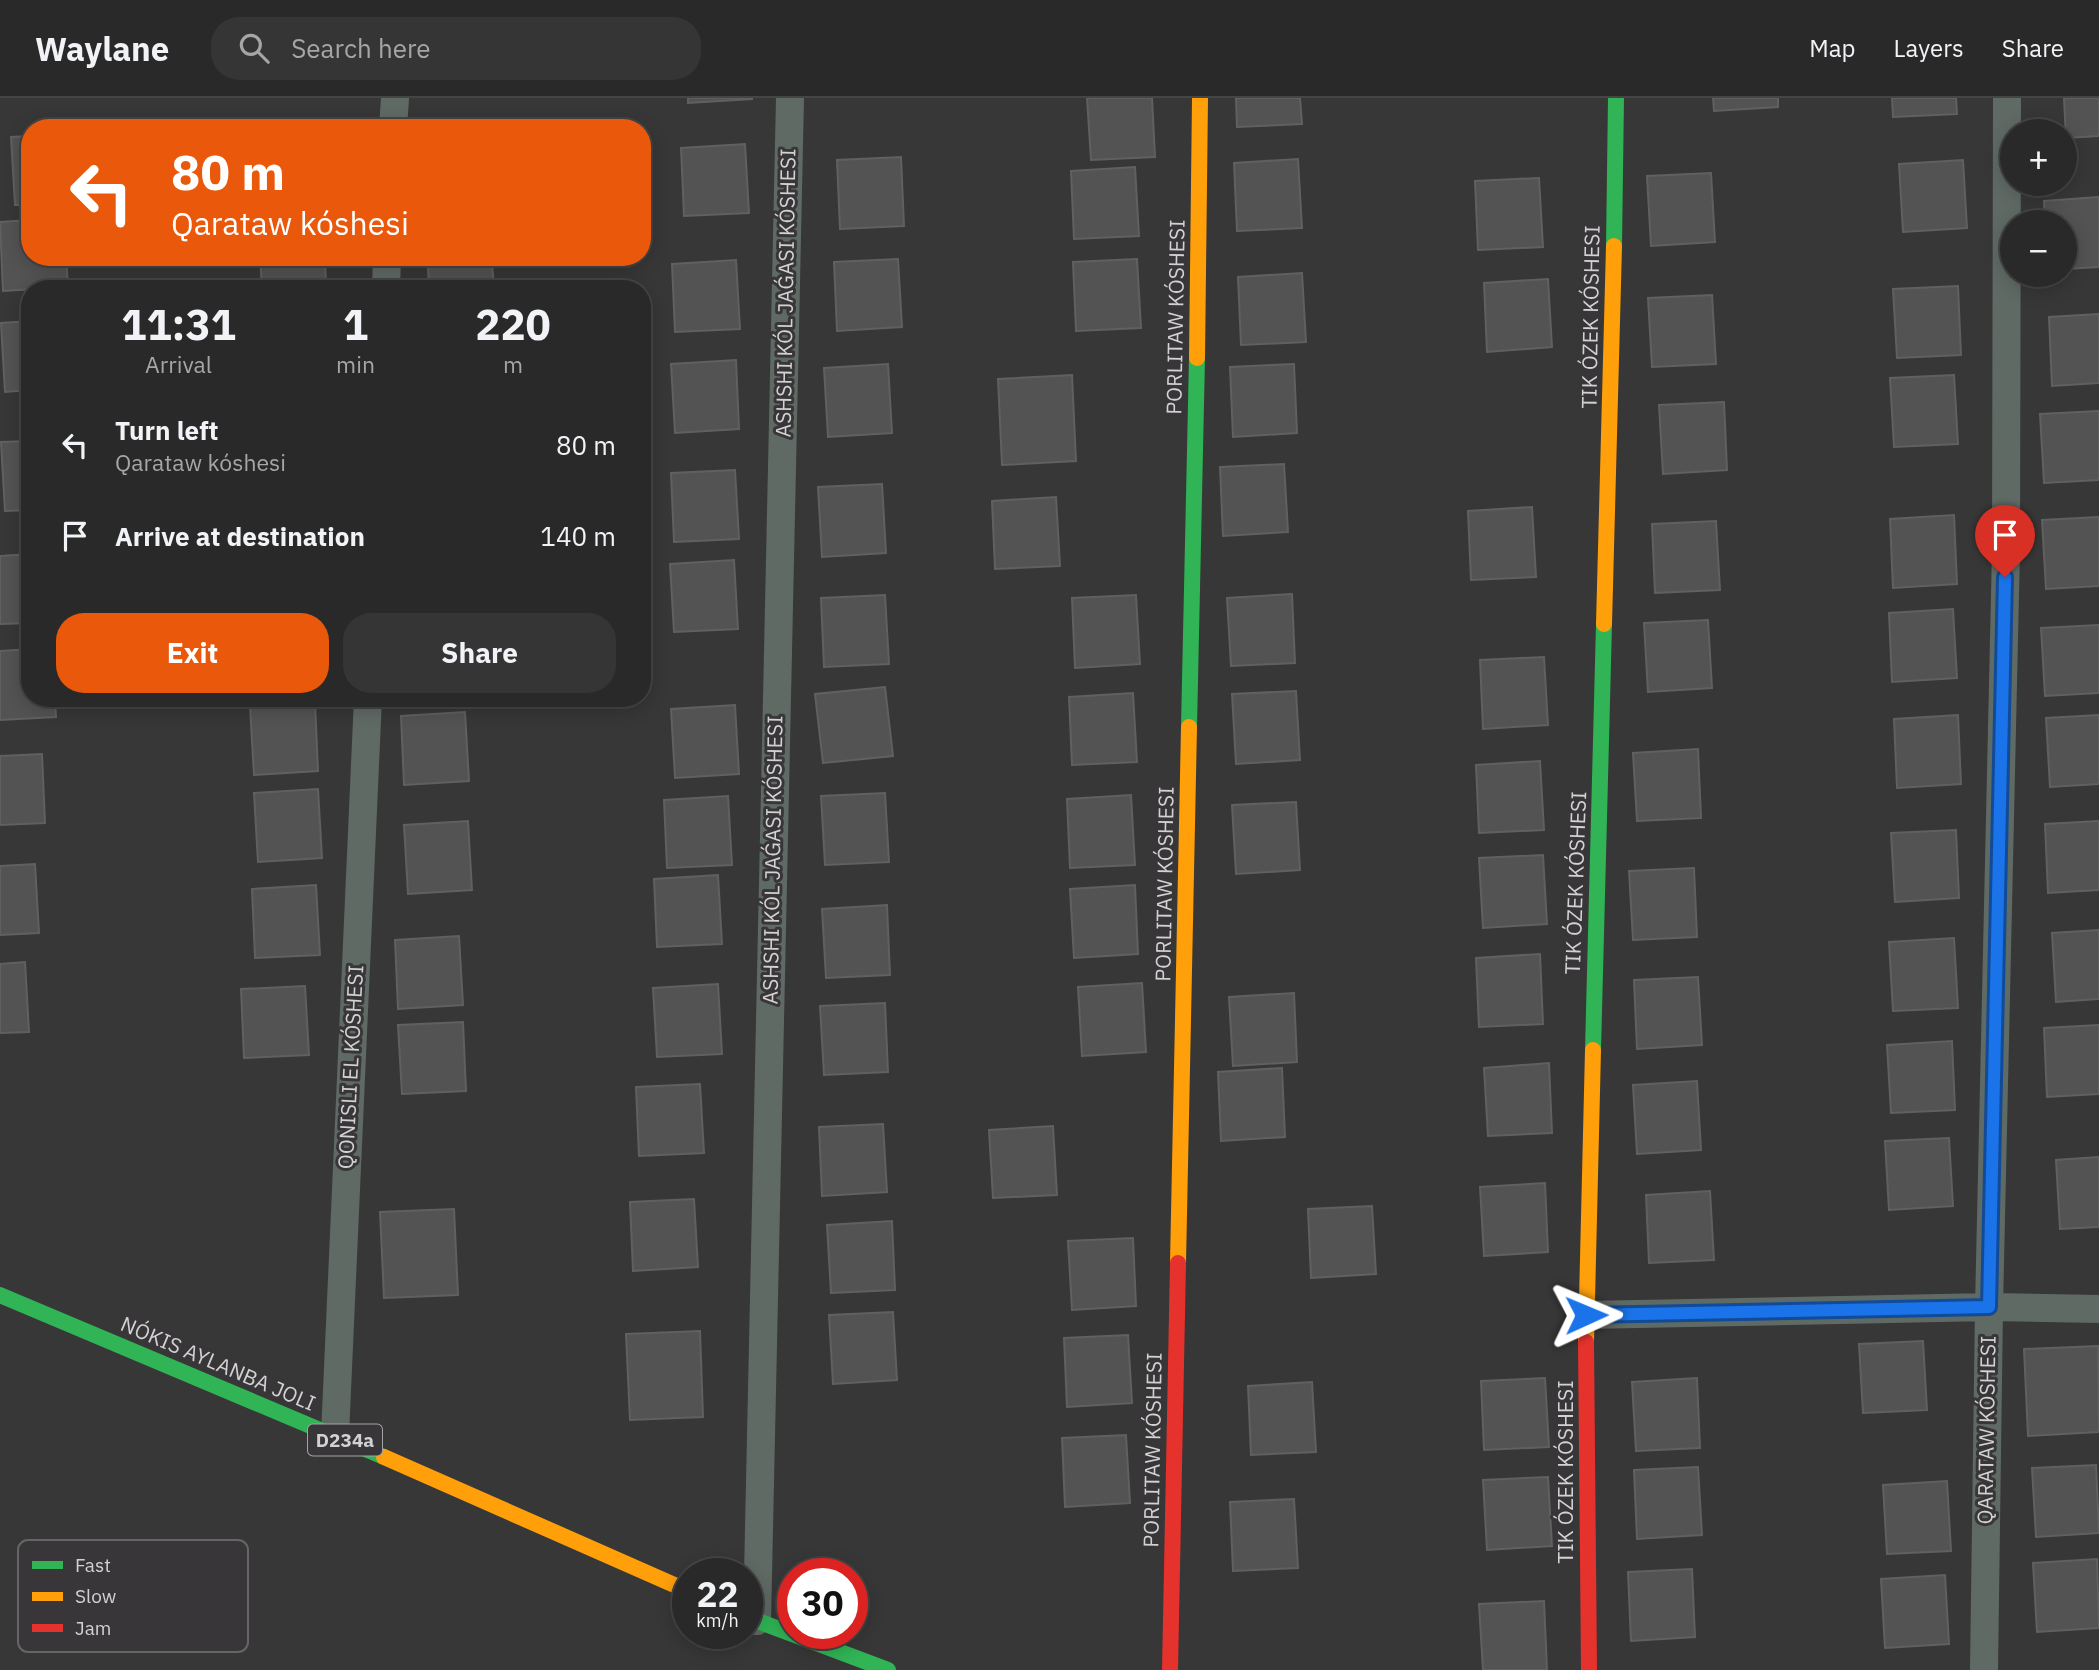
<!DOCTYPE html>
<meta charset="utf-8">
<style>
body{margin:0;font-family:"IBM Plex Sans",sans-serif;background:#353535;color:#f1f3f6;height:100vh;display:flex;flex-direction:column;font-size:26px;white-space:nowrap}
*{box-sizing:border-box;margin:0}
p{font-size:23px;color:#a5a6a8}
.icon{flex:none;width:38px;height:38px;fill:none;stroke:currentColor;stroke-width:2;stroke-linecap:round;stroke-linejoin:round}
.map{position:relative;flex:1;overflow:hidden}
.side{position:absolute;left:21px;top:182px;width:630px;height:427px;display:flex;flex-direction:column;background:#292929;border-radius:28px;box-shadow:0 4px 18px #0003,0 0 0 2px #454546}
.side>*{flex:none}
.banner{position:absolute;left:21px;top:21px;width:630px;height:147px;border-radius:28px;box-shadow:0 4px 18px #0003,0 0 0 2px #454546;background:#ea580c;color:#fff;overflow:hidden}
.buttons{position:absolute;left:2000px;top:21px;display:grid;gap:14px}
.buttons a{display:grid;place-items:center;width:77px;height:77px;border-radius:50%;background:#292929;box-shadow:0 4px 18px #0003,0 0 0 2px #454546;font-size:35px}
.speed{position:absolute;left:672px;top:1460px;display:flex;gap:14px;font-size:35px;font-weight:700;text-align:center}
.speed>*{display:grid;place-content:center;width:91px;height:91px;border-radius:50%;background:#292929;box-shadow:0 4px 18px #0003,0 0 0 2px #454546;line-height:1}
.speed small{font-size:18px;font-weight:400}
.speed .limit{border:10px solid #d22;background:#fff;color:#111}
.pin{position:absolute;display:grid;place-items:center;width:60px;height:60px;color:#fff;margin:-72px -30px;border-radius:50% 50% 50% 0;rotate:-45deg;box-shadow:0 0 7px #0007}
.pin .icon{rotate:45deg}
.me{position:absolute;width:77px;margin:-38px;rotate:89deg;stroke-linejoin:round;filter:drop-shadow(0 0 5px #0008)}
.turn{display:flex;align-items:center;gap:24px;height:147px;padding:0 35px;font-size:32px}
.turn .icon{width:91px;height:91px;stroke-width:2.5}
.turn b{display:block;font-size:49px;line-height:60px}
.eta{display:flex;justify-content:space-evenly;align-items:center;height:119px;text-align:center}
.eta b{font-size:42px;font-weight:700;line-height:49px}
.button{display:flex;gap:14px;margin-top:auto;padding:14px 35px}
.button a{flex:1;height:80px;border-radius:28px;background:#ea580c;color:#fff;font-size:28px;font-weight:700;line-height:80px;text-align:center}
.button a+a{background:#353535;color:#f1f3f6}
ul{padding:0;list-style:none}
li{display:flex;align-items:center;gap:21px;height:91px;padding:0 35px}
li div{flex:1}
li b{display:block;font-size:26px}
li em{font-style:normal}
header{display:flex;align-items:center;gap:42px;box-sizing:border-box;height:98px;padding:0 35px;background:#292929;border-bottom:2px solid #454546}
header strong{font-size:33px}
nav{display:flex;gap:38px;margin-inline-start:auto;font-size:24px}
.search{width:490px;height:63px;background:#353535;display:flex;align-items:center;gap:18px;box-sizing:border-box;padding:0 24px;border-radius:28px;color:#a5a6a8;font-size:26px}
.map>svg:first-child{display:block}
.building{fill:#545354;stroke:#606060;stroke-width:2}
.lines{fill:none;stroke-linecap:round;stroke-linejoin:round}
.street{stroke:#606a65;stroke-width:28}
.fast{stroke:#30b455;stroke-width:16}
.slow{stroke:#ff9f0a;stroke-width:16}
.jam{stroke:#e5322d;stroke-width:16}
.route-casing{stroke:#114b97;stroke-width:18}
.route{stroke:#1a73e8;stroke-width:12}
.labels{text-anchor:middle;stroke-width:6;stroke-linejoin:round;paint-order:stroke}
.shield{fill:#383638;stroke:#a4a3a4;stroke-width:2}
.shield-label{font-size:19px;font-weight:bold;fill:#d3d2d3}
.street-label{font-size:21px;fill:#d3d2d3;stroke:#383638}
.key{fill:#383638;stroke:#666566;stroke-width:2}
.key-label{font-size:19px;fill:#d3d2d3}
</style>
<header>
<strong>Waylane</strong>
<div class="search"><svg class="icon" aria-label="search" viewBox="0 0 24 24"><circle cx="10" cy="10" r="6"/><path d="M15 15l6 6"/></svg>Search here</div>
<nav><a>Map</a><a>Layers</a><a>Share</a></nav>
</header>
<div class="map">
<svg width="2099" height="1572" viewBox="0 0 2099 1572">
<rect width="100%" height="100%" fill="#373737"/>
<path class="building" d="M688 0H752V1L688 5Z
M1087 0H1152L1155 59 1091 62Z
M1236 0H1300L1302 26 1237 29Z
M1713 0H1778V9L1714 13Z
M1892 0H1956L1957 16 1893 19Z
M2064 0H2099V38L2066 40Z
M30 38V107H15L11 39Z
M745 46 749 115 684 118 681 50Z
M901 59 904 128 840 131 837 62Z
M1298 61 1302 130 1237 133 1234 65Z
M1963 62 1967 130 1903 134 1899 66Z
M1135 69 1139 138 1074 141 1071 73Z
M1711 75 1715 144 1651 148 1647 78Z
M1539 80 1543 149 1478 152 1475 83Z
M2099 99V169L2065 171V124H2045L2044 103Z
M30 122V159H66L68 189 3 193 0 124Z
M260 159H325L326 191H262Z
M898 161 902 229 837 233 834 164Z
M1137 161 1141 230 1076 233 1073 164Z
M736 162 740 231 675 234 672 166Z
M492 165 494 191H429L428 168Z
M1302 175 1306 244 1241 247 1238 179Z
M1548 181 1552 249 1487 254 1484 185Z
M1958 188 1961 257 1897 260 1893 191Z
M1712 197 1716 266 1652 269 1648 200Z
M2099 216V285L2052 288 2049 219Z
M30 223V292L5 294 1 225Z
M736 262 739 331 675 335 671 266Z
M888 266 892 335 828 339 824 270Z
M1294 266 1297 335 1233 339 1230 269Z
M1072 277 1076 363 1002 367 998 281Z
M1954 277 1958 346 1894 349 1890 280Z
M1724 304 1727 372 1663 376 1659 307Z
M2099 313V382L2044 385 2040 316Z
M30 343V412L5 413 1 344Z
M1284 366 1288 434 1223 438 1220 369Z
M735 372 739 441 674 444 671 375Z
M882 386 886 455 822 459 818 389Z
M1056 399 1060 468 995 471 992 403Z
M1532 409 1536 479 1471 482 1468 413Z
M1954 417 1957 486 1893 490 1890 421Z
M2099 419V488L2046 491 2042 422Z
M1716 423 1720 492 1655 495 1652 426Z
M30 456V525L0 526V458Z
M734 462 738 531 674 534 670 466Z
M1292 496 1295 565 1231 568 1227 500Z
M885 497 889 566 824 569 821 500Z
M1136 497 1140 566 1075 570 1072 500Z
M1953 511 1957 580 1892 584 1889 515Z
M1708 522 1712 590 1648 594 1644 525Z
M2099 527V595L2045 598 2041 530Z
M30 551V600H55L56 619 0 622V553Z
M1544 559 1548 627 1483 631 1480 562Z
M885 589 893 658 823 665 815 596Z
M1296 593 1300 662 1236 666 1232 596Z
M1133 595 1137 664 1072 667 1069 599Z
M315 604 318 673 254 677 250 608Z
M735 607 739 676 675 680 671 611Z
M465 614 469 683 404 687 401 618Z
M1958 617 1961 686 1897 690 1894 621Z
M2099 617V686L2050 689 2046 620Z
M1698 651 1701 720 1637 723 1633 655Z
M42 656 45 725 0 727V658Z
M1540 663 1544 732 1479 735 1476 667Z
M318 691 322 760 258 764 254 695Z
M885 695 889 764 825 767 821 698Z
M1131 697 1135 767 1070 770 1067 701Z
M728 698 732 767 667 770 664 702Z
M1296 704 1300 772 1236 776 1232 707Z
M468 723 472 792 408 796 404 727Z
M2099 723V792L2048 795 2045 726Z
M1956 732 1959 800 1895 804 1891 735Z
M1543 757 1547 826 1483 830 1479 760Z
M35 766 39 835 0 837V768Z
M1694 770 1697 839 1633 842 1629 773Z
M718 777 722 846 657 849 654 781Z
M316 787 320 857 255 860 252 791Z
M1135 787 1138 856 1074 860 1070 791Z
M887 807 890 877 826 880 822 811Z
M2099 832V901L2056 904 2052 835Z
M459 838 463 907 398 911 395 842Z
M1954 840 1958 910 1893 913 1889 844Z
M1540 856 1543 926 1479 929 1476 860Z
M25 864 29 934 0 935V866Z
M1698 879 1702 947 1637 951 1634 882Z
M1142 885 1146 954 1082 958 1078 889Z
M718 886 722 956 657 959 653 890Z
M305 888 309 957 244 960 241 891Z
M1294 895 1297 964 1233 968 1229 899Z
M885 905 888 974 824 977 820 908Z
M463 924 466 993 402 996 398 927Z
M2099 927V996L2047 999 2044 930Z
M1952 943 1955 1012 1891 1015 1887 947Z
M1549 965 1552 1035 1488 1038 1484 970Z
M1282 970 1285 1039 1221 1043 1218 974Z
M1697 983 1701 1052 1637 1056 1633 987Z
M700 986 704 1055 639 1058 636 989Z
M883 1026 887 1094 822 1098 819 1029Z
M1053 1028 1057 1097 993 1100 989 1032Z
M1949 1040 1953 1108 1889 1112 1885 1043Z
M2099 1059V1129L2060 1131 2056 1062Z
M1545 1085 1548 1154 1484 1158 1480 1089Z
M1710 1093 1714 1162 1649 1165 1646 1097Z
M694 1101 698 1169 633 1173 630 1104Z
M1372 1108 1376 1176 1311 1180 1308 1111Z
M454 1111 458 1197 384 1200 380 1114Z
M892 1123 895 1192 831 1195 827 1127Z
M1133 1140 1136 1208 1072 1212 1068 1143Z
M893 1214 897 1282 833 1286 829 1217Z
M700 1233 703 1319 630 1322 626 1236Z
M1128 1237 1132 1305 1067 1309 1064 1240Z
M1923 1243 1927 1312 1863 1315 1859 1246Z
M2098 1248 2099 1334 2028 1338 2024 1251Z
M1545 1280 1549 1349 1484 1352 1481 1283Z
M1697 1280 1700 1350 1636 1353 1632 1284Z
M1312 1284 1316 1354 1251 1357 1248 1288Z
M1126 1337 1130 1405 1065 1409 1062 1340Z
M2096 1367 2099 1435 2036 1439 2032 1370Z
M1698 1369 1702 1437 1637 1441 1634 1372Z
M1548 1379 1552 1448 1487 1452 1483 1382Z
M1947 1383 1951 1453 1887 1456 1883 1387Z
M1294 1401 1298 1470 1233 1473 1230 1404Z
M2097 1461 2099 1530 2037 1534 2033 1465Z
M1692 1471 1695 1539 1631 1543 1628 1474Z
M1945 1477 1949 1546 1885 1550 1881 1481Z
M1544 1503 1547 1572H1483L1479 1506Z"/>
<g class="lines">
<path class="street" d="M393 30 395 0
M386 191 387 159
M1586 1217 1989 1209 2099 1211
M335 1337 368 600
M757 1523 790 0
M1984 1572 1989 1209 2006 452 2007 0"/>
<path class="fast" d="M1614 148 1616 0
M1189 629 1197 260
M1593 952 1604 526
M0 1197 384 1359
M747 1519 888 1572"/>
<path class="slow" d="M1197 260 1200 0
M1604 526 1614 148
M1178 1165 1189 629
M1586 1244 1593 952
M384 1359 688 1493"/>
<path class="jam" d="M1586 1244 1589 1572
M1170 1572 1178 1165"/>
</g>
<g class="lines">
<g class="route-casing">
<path id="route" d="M1586 1217 1989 1209 2005 479"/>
</g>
<use href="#route" class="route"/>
</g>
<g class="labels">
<rect class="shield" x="308" y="1326.5" width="74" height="31" rx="5"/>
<g class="shield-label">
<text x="345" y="1349">D234a</text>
</g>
<g class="street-label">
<text transform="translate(786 195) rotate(-89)" y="7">ASHSHI KÓL JAǴASI KÓSHESI</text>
<text transform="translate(1176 219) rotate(-89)" y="7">PORLITAW KÓSHESI</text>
<text transform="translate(1591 219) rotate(-89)" y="7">TIK ÓZEK KÓSHESI</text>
<text transform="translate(773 762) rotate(-89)" y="7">ASHSHI KÓL JAǴASI KÓSHESI</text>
<text transform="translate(1576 785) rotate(-88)" y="7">TIK ÓZEK KÓSHESI</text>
<text transform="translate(1165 786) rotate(-89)" y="7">PORLITAW KÓSHESI</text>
<text transform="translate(351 969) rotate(-87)" y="7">QONISLI EL KÓSHESI</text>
<text transform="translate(218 1266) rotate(23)" y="7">NÓKIS AYLANBA JOLI</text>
<text transform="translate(1987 1332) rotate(-89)" y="7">QARATAW KÓSHESI</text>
<text transform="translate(1153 1352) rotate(-89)" y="7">PORLITAW KÓSHESI</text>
<text transform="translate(1566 1374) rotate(-90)" y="7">TIK ÓZEK KÓSHESI</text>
</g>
</g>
<rect x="18" y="1442" width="230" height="112" rx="10" class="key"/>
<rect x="32" y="1463" width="31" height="8" fill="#30b455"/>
<rect x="32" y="1494" width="31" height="9" fill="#ff9f0a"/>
<rect x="32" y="1526" width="31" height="8" fill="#e5322d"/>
<g class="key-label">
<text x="75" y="1474">Fast</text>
<text x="75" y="1505">Slow</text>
<text x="75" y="1537">Jam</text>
</g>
</svg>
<div class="buttons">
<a>+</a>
<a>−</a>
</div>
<div class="speed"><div>22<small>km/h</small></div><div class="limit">30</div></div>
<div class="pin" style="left:2005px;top:479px;background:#d93025"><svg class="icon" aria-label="arrive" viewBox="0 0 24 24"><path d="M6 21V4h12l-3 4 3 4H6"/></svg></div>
<svg class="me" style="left:1586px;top:1217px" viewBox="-20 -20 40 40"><path d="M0-17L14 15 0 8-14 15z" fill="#1a73e8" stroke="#fff" stroke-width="4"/></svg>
<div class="banner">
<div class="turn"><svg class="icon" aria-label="left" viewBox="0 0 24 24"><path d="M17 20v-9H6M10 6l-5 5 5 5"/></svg><div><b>80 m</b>Qarataw kóshesi</div></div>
</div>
<section class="side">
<div class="eta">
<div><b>11:31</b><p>Arrival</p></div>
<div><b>1</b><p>min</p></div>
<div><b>220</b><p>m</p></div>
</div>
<ul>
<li><svg class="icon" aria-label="left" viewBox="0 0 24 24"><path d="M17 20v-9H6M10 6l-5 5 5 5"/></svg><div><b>Turn left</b><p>Qarataw kóshesi</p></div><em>80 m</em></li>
<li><svg class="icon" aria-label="arrive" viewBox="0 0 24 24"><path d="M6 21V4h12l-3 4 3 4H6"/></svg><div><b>Arrive at destination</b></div><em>140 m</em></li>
</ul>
<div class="button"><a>Exit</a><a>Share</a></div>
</section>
</div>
